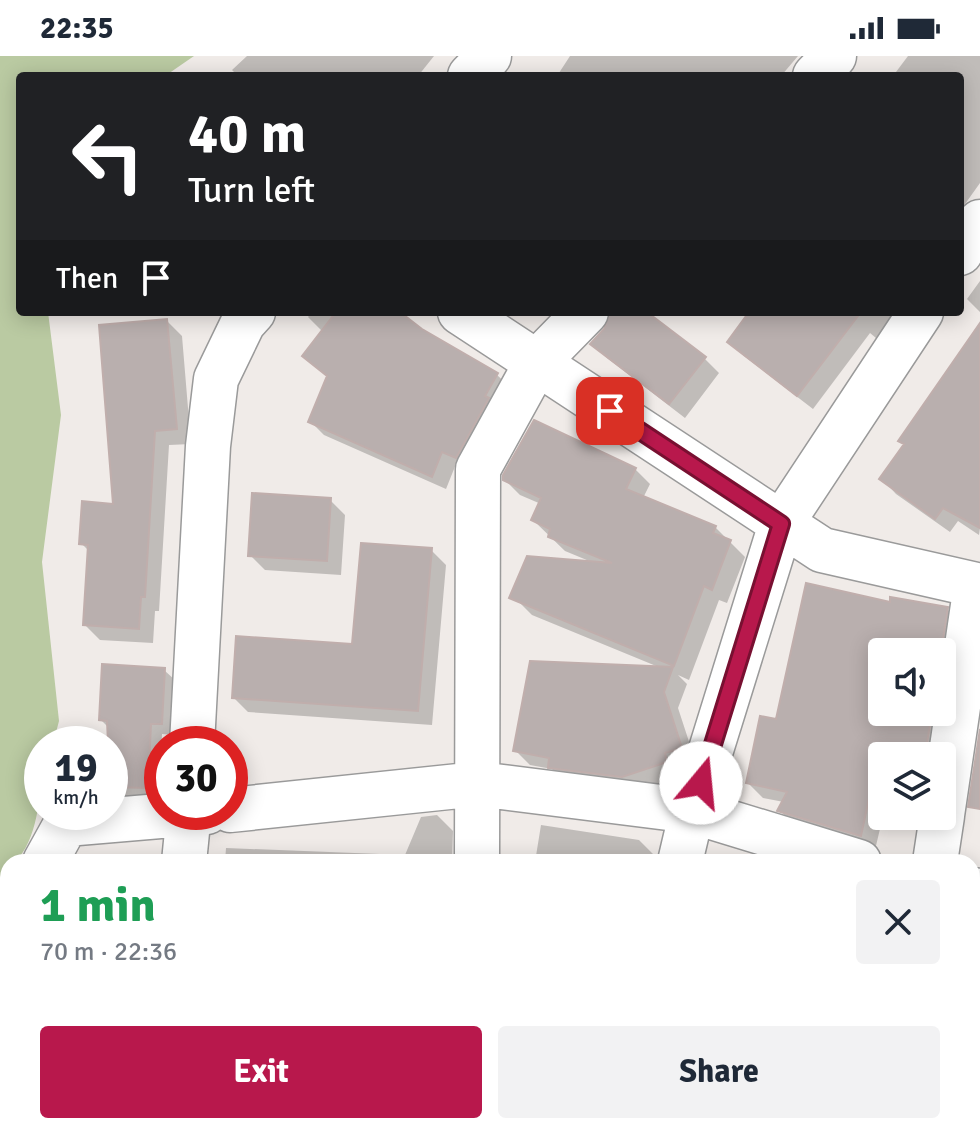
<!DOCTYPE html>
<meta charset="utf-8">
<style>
body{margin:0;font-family:Signika,sans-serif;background:#f2f2f3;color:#1f2937;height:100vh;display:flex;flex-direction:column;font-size:30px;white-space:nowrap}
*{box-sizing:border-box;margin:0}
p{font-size:26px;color:#747a83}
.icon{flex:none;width:44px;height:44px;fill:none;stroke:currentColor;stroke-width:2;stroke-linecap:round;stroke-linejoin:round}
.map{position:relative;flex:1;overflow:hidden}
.drawer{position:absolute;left:0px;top:798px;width:980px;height:280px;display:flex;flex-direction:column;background:#fff;border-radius:24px 24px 0 0;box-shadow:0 4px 20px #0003}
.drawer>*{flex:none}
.guide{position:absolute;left:16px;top:16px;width:948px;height:244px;border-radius:8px;box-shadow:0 4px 20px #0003;background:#202124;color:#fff;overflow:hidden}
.fabs{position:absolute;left:868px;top:582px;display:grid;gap:16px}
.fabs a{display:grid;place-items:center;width:88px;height:88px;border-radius:8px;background:#fff;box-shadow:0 4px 20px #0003;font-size:40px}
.speed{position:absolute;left:24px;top:670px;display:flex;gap:16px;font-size:40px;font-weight:700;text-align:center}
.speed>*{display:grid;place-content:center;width:104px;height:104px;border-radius:50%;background:#fff;box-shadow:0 4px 20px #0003;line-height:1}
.speed small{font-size:20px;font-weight:400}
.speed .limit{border:12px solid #d22;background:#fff;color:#111}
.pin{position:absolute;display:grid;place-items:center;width:68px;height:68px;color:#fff;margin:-34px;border-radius:16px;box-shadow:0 4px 12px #0006}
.me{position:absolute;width:88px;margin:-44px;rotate:17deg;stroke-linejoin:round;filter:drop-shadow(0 0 6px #0008)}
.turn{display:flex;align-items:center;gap:28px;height:168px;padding:0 40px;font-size:36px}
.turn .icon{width:104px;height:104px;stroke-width:2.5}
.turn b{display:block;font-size:56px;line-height:68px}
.then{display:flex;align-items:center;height:76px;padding:0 40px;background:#0003;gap:16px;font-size:30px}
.round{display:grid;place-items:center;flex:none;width:84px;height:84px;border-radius:8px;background:#f2f2f3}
.overview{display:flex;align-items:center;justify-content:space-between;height:136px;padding:0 40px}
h1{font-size:48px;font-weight:800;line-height:60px;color:#1e9e55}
.cta{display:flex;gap:16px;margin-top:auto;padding:16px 40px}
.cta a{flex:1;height:92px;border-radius:8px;background:#b8184c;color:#fff;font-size:32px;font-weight:800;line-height:92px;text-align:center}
.cta a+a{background:#f2f2f3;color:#1f2937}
.status{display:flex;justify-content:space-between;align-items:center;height:56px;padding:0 40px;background:#fff;direction:ltr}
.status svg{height:22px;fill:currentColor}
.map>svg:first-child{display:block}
.forest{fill:#bacaa2}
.shadow{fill:#0003;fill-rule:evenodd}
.building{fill:#b9afae;stroke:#c0aeac;stroke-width:2}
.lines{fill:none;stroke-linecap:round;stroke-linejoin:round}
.minor-casing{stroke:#9a9a9a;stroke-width:47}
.minor{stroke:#fff;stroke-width:44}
.route-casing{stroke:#781031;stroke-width:20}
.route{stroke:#b8184c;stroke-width:14}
</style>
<div class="status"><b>22:35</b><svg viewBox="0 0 49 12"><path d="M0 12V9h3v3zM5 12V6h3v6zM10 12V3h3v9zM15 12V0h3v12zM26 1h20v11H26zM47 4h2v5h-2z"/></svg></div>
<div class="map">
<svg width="980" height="1078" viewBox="0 0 980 1078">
<rect width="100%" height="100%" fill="#f0ebe8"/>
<path class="forest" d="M0 0H194L165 20H20V256H48L61 359 42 506 59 665 53 688H42C42 723 41 781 15 806H8V813L0 821Z"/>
<path class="shadow" d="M247 0H434L418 20H233L236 18 232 14Z
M570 0H798L781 20H557Z
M908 0H980V127L960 155V20H893Z
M980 225V256L967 243Z
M312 256H397L421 274 497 319 511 332 470 415 456 408 446 433 324 379 310 365 329 322 305 300 323 276 308 261Z
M612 256H644L704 302 719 317 685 362 607 302 593 288 612 264Z
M752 256H904L882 287 870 277 813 353 744 300 730 285Z
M167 265 182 280 191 388 169 389 159 555H155L153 587 100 584 85 569 90 496 81 487 116 450Z
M980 270V472L979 479 958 465 950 476 896 438 882 423Z
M635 413 650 428 643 442 715 471 745 501 727 547 719 544 689 624 678 619 687 628 678 652 696 707 679 712 681 721 638 735 565 726 552 713 530 709 515 694 661 612 532 559 517 544 594 507 565 495 533 464 541 448 520 439 505 424Z
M330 444 345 459 341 519 265 514 250 499Z
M431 494 446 509 432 669 248 656 234 642 354 590Z
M891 548 947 553 961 568 942 700H882L883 760 875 794 795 769 780 755 784 746 763 742 748 727 777 665ZM882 596H942V656H882Z
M164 614 176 625 173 679 162 678 159 743 119 742 110 733 109 672 101 664Z
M437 759 453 775 452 806H225L226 792 405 799 421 761Z
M541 769 639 784 654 799 653 806H535Z
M972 871 980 872V969L972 968Z
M8 893V1070H159V1078H0V901Z
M247 1070H313V1078H247Z
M361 1070H431V1078H362Z
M518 1070H589L588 1078H557L522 1074Z
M659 1070H920L922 1078H658Z"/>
<path class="building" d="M336 256H400L422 273 498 317 485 340 489 342 456 402 442 396 432 421 308 366 327 320 302 300Z
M610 256H647L706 301 669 348 590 288 604 273Z
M749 256H861L797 340 727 286Z
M167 263 177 373 155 375 145 541H141L139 573 83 569 88 489 79 488 82 445 113 448 99 269Z
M980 267V472L943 452 935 463 879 423 904 388 898 385Z
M534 364 636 412 626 433 716 470 713 477 731 484 712 534 704 530 674 610 509 542 527 500 612 507 548 481 550 473 531 464 541 442 503 424V419Z
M252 437 331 442 327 505 248 500Z
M361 487 432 492 418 655 232 642 236 580 352 588Z
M806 527 890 546V541L948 551 941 596H882V656H932L925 700H882V735L871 733 861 780 777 755 787 736 746 727 760 660 776 663Z
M530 605 673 611 664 636 682 692 665 697 667 706 622 721 548 712 549 702 513 695Z
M102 608 165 612 162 668H151L148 732 110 731 107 665 99 664Z
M980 673V753L968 751Z"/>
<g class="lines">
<g class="minor-casing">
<path id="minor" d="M470 20 489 0
M815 20 834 0
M960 197 980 166
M460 256 822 494 976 529 942 759
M192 688 208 390 216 323 243 267 253 256
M230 754 478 728 692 755 859 806
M45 806 66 768 207 756
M184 806 189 756
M477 806 478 413 537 306 586 256
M680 806 692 755 781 468 921 256
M935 806 942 760
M972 834 980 835
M0 857 8 851
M177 1078V1070
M476 1078V1070
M612 1078 614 1070"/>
</g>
<use href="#minor" class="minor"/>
</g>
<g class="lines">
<g class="route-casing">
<path id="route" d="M610 355 781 468 701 727"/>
</g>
<use href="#route" class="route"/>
</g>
</svg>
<div class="fabs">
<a><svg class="icon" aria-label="sound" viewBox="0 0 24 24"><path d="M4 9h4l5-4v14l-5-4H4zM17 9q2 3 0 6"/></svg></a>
<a><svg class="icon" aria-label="layers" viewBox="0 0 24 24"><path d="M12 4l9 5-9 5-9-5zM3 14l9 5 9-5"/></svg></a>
</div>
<div class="speed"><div>19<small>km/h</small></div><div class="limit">30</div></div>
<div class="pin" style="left:610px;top:355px;background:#d93025"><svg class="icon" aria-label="arrive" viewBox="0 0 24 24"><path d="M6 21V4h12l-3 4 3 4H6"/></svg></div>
<svg class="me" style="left:701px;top:727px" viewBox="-20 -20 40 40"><circle r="19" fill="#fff"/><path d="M0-13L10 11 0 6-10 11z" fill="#b8184c"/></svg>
<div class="guide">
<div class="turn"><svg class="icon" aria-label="left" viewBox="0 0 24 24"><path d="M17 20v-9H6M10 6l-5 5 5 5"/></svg><div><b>40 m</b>Turn left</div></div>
<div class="then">Then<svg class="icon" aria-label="arrive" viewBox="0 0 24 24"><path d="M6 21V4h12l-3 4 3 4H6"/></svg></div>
</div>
<section class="drawer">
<div class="overview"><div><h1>1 min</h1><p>70 m · 22:36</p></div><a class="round"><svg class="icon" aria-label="close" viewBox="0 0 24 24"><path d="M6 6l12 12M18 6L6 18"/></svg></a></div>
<div class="cta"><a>Exit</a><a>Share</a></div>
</section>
</div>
